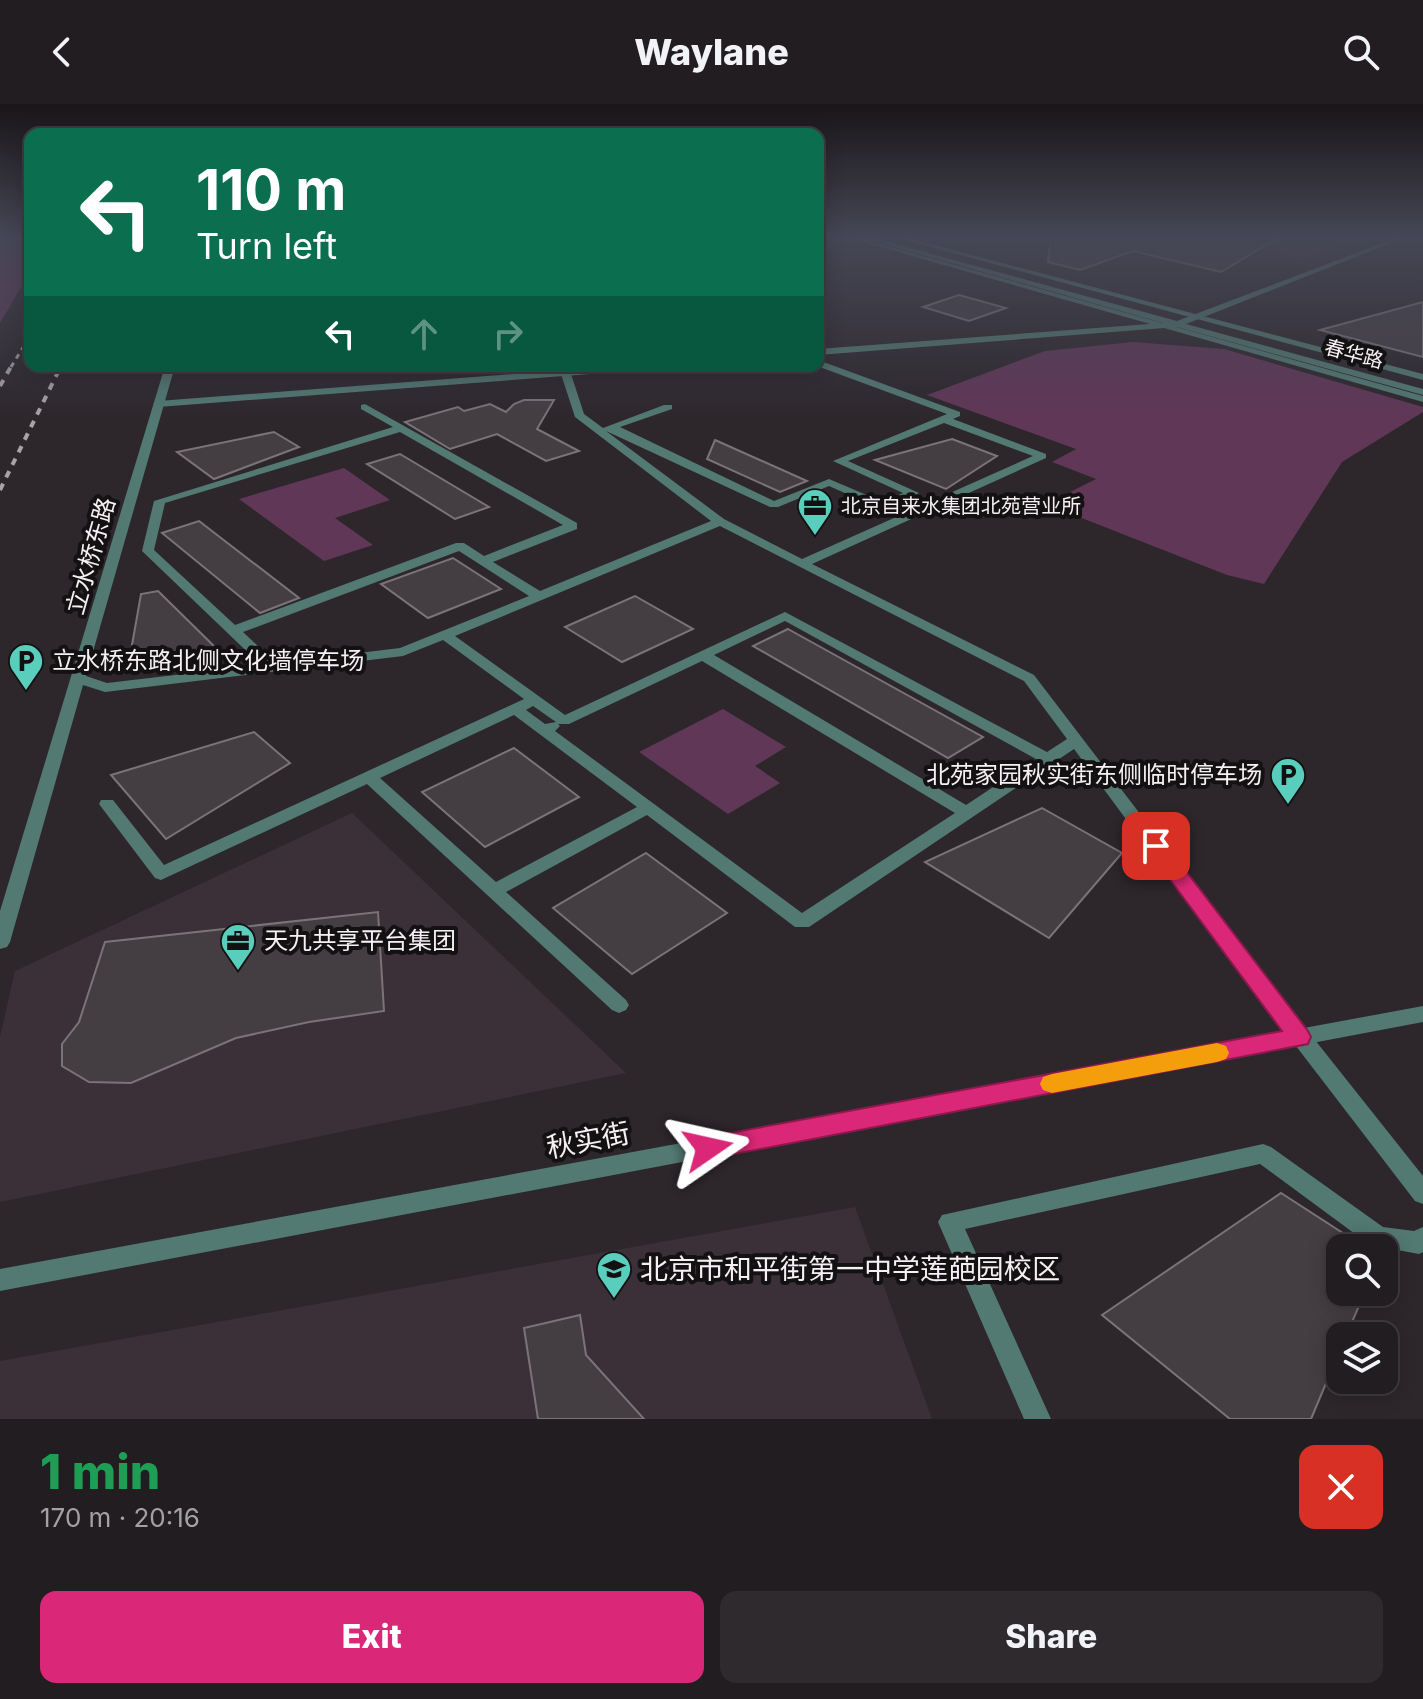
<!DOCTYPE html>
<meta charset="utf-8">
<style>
body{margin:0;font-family:Inter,"Noto Sans SC",sans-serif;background:#2e2a2e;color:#f1f3f6;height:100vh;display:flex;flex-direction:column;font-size:30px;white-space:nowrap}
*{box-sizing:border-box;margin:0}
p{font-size:26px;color:#a2a2a5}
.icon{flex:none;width:44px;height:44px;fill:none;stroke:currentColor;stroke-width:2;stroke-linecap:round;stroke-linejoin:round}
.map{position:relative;height:1315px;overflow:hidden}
.side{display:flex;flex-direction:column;background:#221d21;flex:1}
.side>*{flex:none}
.banner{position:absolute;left:24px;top:24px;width:800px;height:244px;border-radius:16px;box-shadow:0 4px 20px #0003,0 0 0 2px #3f3b3f;background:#0b6e4f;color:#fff;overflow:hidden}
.tools{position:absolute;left:1326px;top:1130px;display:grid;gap:16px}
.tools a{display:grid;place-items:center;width:72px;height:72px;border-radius:16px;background:#221d21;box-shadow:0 4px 20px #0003,0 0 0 2px #3f3b3f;font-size:40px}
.pin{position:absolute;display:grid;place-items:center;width:68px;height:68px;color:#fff;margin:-34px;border-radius:16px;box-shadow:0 4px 12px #0006}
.me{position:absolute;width:88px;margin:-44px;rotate:79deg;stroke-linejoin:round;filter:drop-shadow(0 0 6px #0008)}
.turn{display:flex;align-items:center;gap:28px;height:168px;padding:0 40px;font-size:36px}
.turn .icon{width:104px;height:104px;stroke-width:2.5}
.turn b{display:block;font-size:56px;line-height:68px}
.lanes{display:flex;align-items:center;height:76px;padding:0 40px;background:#0003;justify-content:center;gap:40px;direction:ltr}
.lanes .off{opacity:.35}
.round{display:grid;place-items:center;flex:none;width:84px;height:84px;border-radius:16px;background:#2e2a2e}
.head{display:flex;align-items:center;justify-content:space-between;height:136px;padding:0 40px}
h1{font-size:48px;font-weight:800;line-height:60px;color:#1e9e55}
.primary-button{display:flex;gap:16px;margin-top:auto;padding:16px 40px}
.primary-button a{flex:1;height:92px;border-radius:16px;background:#db2777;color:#fff;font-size:32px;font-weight:800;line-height:92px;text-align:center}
.primary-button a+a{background:#2e2a2e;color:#f1f3f6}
header{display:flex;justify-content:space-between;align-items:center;height:104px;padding:0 40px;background:#221d21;font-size:36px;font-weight:800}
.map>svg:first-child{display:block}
.built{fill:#3b3038}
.green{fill:#603757}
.building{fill:#443e42;stroke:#7a7378;stroke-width:2}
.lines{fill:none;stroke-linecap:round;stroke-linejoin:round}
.minor{fill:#527972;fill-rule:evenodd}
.tertiary{fill:#527972;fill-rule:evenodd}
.rail-far1{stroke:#a8a3a7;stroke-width:3;stroke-dasharray:5 5;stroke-linecap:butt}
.rail{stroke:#a8a3a7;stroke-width:4;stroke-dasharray:7 7;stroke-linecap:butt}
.route{fill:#db2777;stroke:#8e194d;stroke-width:2}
.slow{fill:#f59e0b}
.labels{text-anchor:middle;stroke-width:8;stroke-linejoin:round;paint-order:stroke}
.far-street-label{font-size:20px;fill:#f4f0f3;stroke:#141113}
.far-poi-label{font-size:20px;fill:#f4f0f3;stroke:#141113;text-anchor:start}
.street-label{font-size:24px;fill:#f4f0f3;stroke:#141113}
.poi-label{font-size:24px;fill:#f4f0f3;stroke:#141113;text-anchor:start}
.near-street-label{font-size:28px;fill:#f4f0f3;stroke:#141113}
.near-poi-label{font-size:28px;fill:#f4f0f3;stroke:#141113;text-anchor:start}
</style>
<header><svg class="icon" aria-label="back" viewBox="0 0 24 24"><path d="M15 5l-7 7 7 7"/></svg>Waylane<svg class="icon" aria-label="search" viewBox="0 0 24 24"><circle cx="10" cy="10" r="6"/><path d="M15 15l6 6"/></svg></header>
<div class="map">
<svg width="1423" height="1315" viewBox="0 0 1423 1315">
<rect width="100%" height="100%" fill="#2d272c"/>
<path class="built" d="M1199 132H1364L1303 155Z
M352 709 626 969 0 1098V933L15 867Z
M855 1103 932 1315H0V1257Z"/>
<path class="green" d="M0 132H30V168L0 219Z
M1133 238 1224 245 1423 303V308L1342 358 1264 480 1227 471 1046 400 1096 375 1052 358 1076 345 927 291 1045 247Z
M344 364 390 396 335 414 373 441 324 457 239 395Z
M723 605 786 643 755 662 780 679 728 710 639 648Z"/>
<path class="building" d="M1051 132H1281L1221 168 1133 147 1080 166 1048 158Z
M959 191 1006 204 969 217 923 203Z
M1423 198V253L1320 226Z
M524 296H554L537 325 579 347 546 357 497 330 450 345 405 318 458 303 464 307 490 300 506 308 514 300Z
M274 328 299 343 214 375 177 348Z
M952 335 997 352 946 385 875 356Z
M715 336 807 377 780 388 707 355Z
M400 350 489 403 455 415 367 360Z
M199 417 299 494 260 509 162 429Z
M453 454 501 485 428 514 381 480Z
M158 487 221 549 129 558 141 490Z
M635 492 693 525 622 558 565 523Z
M788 525 983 633 948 654 753 542Z
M254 628 290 659 166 735 111 671Z
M514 644 579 693 485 743 422 688Z
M1042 704 1122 749 1049 834 925 758Z
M646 749 727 809 632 870 553 804Z
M378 808 384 907 309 918 236 934 131 979 89 978 62 962V940L79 918 105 838Z
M1281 1089 1366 1144H1340V1188H1365L1346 1232H1340V1246L1311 1315H1230L1102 1211Z
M580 1211 586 1251 644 1315H538L524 1224Z"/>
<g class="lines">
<path class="minor" d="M842 132H852L1423 292V298Z
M890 132H900L1423 270V276Z
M818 256 960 308V312L953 315 1046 350V354L812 460 1034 571 1257 863 1423 1072V1100L1415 1097 1243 873 1074 645 809 823H795L647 711 506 788 626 896 629 901 626 906 619 909 612 906 367 680 161 776 155 774 99 700 101 696H113L164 761 524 595 443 536 403 552 105 588 83 581 10 838 7 843 0 845V807L165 262H175L86 572 107 579 261 561 142 447 154 397 393 323 361 305V301L365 300 577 419V425L493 458 540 487 711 417 575 313 561 270 555 262H565L571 270 584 310 603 324 664 301H672V305L620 323 774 397 829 375 883 398 903 389 833 357 947 310 817 262ZM944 319 1033 352 802 455 724 415 606 327 770 403H778L829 382 883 406 919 389 848 357ZM400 328 563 421 484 452 464 439H456L235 521 154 446 165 399ZM720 422 1024 577 1067 635 1047 648 785 508 565 611 455 532ZM459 447 529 492 400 544 276 559 243 528ZM785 517 1036 655 966 701 714 551ZM702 557 955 709 802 809 555 627 560 622 558 620H569ZM533 602 556 618 545 620 526 606ZM514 611 637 703 496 778 380 674Z
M1263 1040 1271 1043 1383 1123 1414 1127 1423 1123V1148L1419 1150 1370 1141 1260 1060 965 1125 1051 1315H1024L938 1118 942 1111Z"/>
<path class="tertiary" d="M856 132H866L1177 217 1401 132H1409L1186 220 1423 285V291L1177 223 818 251V245L1163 219Z
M619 262H661L656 265 158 303 153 300 158 297Z
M1423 902V918L0 1187V1165Z"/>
<path class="rail-far1" d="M11 263 30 232"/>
<path class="rail" d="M0 282 12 261
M0 386 61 262"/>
</g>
<linearGradient id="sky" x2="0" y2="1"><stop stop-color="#191518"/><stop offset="0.42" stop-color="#464756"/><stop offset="1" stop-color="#464756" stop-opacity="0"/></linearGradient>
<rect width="1423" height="316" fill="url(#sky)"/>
<path class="route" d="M1156 736 1163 737 1308 927 1311 933 1308 940 708 1055 699 1051 695 1044 699 1036 708 1033 1282 927 1149 747 1146 742Z"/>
<path class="slow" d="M1217 939 1226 942 1229 949 1226 955 1217 958 1052 989 1043 986 1040 980 1043 973 1052 970Z"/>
<defs>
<g id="office-pin" transform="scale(1.8)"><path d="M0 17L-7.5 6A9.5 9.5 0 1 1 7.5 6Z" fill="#5acebd" stroke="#141113"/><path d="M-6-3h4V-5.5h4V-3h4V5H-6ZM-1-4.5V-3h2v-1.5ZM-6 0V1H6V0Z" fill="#111"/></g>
<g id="parking-pin" transform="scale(1.8)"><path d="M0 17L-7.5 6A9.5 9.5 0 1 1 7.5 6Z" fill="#5acebd" stroke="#141113"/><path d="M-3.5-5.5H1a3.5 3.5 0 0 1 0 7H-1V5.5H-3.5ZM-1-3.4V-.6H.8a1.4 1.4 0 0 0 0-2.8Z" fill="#111"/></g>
<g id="school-pin" transform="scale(1.8)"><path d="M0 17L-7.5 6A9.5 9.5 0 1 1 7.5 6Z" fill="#5acebd" stroke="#141113"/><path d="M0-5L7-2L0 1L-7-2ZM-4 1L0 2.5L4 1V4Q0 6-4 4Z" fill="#111"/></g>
</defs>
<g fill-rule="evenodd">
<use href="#office-pin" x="815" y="402"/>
<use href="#parking-pin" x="26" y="557"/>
<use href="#parking-pin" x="1288" y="671"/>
<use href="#office-pin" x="238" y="837"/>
<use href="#school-pin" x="614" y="1165"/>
</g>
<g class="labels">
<g class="far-street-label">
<text transform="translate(1354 250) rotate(15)" y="7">春华路</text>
</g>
<g class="far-poi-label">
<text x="841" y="409">北京自来水集团北苑营业所</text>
</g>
<g class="street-label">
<text transform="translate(91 452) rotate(-74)" y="8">立水桥东路</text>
</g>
<g class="poi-label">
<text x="52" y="565">立水桥东路北侧文化墙停车场</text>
<text x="1262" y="679" text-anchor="end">北苑家园秋实街东侧临时停车场</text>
<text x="264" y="845">天九共享平台集团</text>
</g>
<g class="near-street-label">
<text transform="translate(588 1036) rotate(-11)" y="10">秋实街</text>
</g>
<g class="near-poi-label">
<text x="640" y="1175">北京市和平街第一中学莲葩园校区</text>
</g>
</g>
</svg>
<div class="tools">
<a><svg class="icon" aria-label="search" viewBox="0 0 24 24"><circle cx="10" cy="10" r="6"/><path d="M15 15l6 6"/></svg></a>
<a><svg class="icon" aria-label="layers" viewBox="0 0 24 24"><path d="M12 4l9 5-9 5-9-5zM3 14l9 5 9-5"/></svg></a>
</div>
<div class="pin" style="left:1156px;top:742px;background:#d93025"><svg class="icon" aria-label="arrive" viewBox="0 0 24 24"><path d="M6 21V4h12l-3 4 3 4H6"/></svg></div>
<svg class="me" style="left:708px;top:1044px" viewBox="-20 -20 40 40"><path d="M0-17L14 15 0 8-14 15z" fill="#db2777" stroke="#fff" stroke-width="4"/></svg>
<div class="banner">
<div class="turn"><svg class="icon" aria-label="left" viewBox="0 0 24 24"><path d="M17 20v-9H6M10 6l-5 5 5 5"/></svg><div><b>110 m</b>Turn left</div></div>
<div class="lanes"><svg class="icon" aria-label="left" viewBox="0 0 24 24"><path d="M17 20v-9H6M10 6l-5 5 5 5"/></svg><svg class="icon off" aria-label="ahead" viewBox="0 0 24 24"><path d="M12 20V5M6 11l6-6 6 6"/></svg><svg class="icon off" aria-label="right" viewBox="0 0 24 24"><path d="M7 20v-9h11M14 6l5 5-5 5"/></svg></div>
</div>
</div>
<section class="side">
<div class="head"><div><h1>1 min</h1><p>170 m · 20:16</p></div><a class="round" style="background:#d93025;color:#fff"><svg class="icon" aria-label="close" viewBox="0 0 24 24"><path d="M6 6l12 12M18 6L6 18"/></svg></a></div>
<div class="primary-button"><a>Exit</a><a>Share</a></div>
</section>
